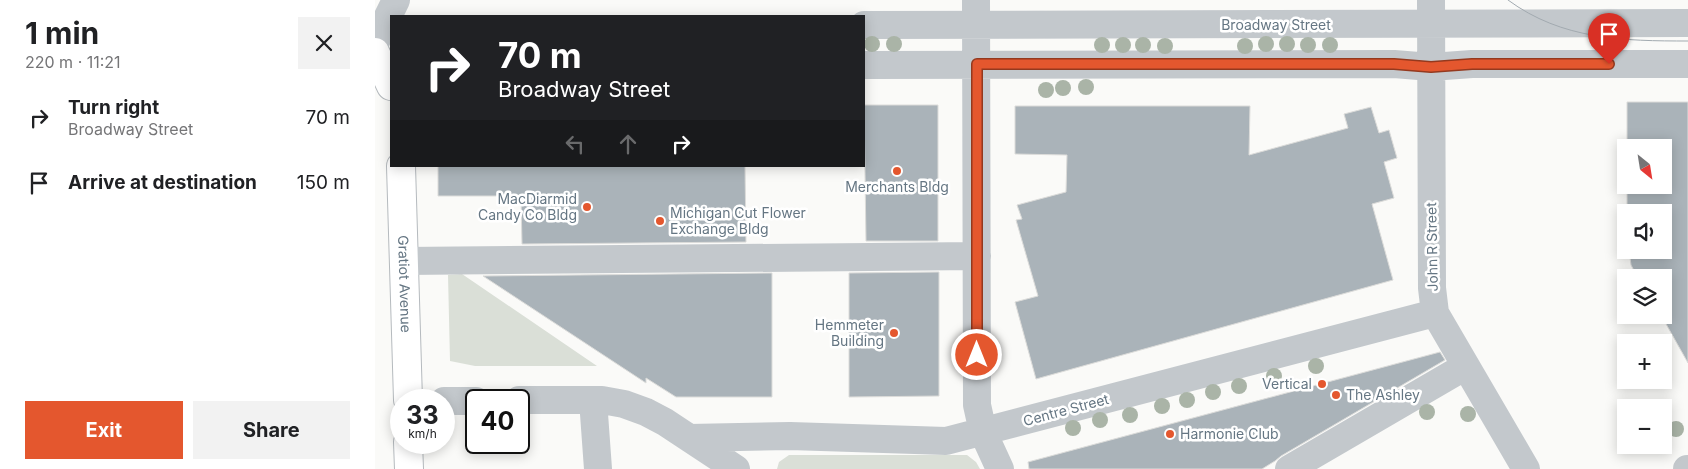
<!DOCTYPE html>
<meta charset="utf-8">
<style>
body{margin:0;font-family:Inter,sans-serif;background:#f2f2f2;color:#202124;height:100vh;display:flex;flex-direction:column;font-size:19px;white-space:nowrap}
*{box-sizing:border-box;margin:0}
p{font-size:16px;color:#757577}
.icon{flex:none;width:28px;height:28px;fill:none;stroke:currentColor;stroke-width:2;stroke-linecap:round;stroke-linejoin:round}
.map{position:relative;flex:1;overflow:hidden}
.sheet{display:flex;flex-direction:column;background:#fff;width:375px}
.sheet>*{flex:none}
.guide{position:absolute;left:15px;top:15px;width:475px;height:152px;border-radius:0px;box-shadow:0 2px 12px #0003;background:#202124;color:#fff;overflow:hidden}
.needle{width:32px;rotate:150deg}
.controls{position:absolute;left:1242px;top:139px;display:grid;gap:10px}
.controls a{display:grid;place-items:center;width:55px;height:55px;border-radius:0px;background:#fff;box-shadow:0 2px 12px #0003;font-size:25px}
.speed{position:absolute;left:15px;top:389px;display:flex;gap:10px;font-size:25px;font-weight:700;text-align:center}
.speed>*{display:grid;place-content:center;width:65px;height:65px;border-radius:50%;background:#fff;box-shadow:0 2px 12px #0003;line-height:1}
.speed small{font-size:12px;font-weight:400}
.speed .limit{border:2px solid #111;border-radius:8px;background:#fff;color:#111}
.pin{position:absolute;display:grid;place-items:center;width:42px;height:42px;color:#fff;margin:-51px -21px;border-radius:50% 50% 50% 0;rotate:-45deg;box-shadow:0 0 5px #0007}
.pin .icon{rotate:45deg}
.me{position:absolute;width:55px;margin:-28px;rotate:0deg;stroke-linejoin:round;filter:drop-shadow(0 0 4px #0008)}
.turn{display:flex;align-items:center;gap:18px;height:105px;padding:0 25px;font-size:22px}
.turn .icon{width:65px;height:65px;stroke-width:2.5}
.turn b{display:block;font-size:35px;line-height:42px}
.lanes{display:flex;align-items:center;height:48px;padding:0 25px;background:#0003;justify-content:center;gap:25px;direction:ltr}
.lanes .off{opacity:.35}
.round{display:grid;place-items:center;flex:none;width:52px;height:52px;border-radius:0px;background:#f2f2f2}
.head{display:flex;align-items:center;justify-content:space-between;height:85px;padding:0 25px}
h1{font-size:30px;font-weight:700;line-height:38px}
.primary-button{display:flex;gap:10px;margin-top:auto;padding:10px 25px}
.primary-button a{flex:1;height:58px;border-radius:0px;background:#e4572e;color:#fff;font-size:20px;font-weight:700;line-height:58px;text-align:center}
.primary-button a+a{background:#f2f2f2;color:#202124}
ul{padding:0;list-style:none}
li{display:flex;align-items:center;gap:15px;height:65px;padding:0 25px}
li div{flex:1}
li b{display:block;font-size:19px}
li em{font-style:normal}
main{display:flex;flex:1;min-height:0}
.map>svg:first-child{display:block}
.green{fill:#dadfd7}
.building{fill:#aab3b9;stroke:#dcdcda}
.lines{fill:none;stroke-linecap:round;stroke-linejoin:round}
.major-casing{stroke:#b5babe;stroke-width:30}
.minor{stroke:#c3c8cc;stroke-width:28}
.major{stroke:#fff;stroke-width:28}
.tram{stroke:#a2aab0;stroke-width:1}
.tree{fill:#aab4a7}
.route-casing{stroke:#94391e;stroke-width:12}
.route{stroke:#e4572e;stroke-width:9}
.poi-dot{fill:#e4572e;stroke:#fff;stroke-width:2}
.labels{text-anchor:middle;stroke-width:5;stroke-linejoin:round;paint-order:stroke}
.street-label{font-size:14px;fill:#657683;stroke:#fff}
.poi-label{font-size:14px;fill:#657683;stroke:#fff;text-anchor:end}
</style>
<main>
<section class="sheet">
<div class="head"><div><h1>1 min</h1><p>220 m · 11:21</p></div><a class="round"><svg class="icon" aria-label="close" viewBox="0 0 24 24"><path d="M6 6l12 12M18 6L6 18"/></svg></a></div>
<ul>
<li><svg class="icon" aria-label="right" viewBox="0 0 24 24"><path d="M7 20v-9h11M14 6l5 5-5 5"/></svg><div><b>Turn right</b><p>Broadway Street</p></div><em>70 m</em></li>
<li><svg class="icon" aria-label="arrive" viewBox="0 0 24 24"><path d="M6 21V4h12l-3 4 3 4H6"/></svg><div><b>Arrive at destination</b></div><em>150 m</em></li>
</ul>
<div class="primary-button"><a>Exit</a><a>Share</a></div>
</section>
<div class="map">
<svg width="1313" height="469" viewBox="0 0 1313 469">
<rect width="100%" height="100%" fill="#fafaf8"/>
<path class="green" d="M87 274 222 366H100L75 361 73 275Z
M414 455H592L601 462 605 469H402L404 462Z"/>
<path class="building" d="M1252 102H1313V363L1286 315H1289V278H1263L1256 265 1254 250H1289V212H1252V185H1289V148H1252Z
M489 105H563V241H491Z
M640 106H875L874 155 973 128 969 114 996 107 1004 133 1014 130 1022 158 1009 162 1019 198 997 204 1018 280 661 379 640 302 663 296 641 220 647 219 642 205 691 192 692 155 640 154Z
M63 166H370L371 242 147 244 146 199H134V196H63Z
M564 272V396L474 397V273Z
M397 273V397H301L271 378V383L108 276Z
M1065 352 1070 360 906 456 900 461 887 469H654L653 462Z"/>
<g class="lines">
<g class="major-casing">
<g id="major">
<path d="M0 52 16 86"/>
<path id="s1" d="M26 166 33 400"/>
<path d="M33 442 34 469"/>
</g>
</g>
<path class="minor" d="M601 0 602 405 608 432 625 469
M1056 0 1057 288 1060 313 1151 469
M489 25 1313 23
M0 43 21 0
M489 65 1019 64 1056 67 1097 64H1313
M29 261 602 256
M144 400H227L249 404 271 412 290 422 361 469
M218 400 223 469
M69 401H101
M314 438 415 436 571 441 1060 313
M914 469 1091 366
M1312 469H1313"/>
<use href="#major" class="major"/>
<path class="tram" d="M1133 0C1187 40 1249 41 1313 41"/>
</g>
<g class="tree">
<circle cx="497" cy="44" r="8"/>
<circle cx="519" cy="44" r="8"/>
<circle cx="891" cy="44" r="8"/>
<circle cx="912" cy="44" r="8"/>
<circle cx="727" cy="45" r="8"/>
<circle cx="748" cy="45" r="8"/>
<circle cx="768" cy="45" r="8"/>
<circle cx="933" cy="45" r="8"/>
<circle cx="955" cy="45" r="8"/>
<circle cx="790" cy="46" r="8"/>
<circle cx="870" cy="46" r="8"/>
<circle cx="711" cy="87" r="8"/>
<circle cx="688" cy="88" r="8"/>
<circle cx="671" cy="90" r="8"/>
<circle cx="941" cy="366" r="8"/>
<circle cx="899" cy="376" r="8"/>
<circle cx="864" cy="386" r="8"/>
<circle cx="838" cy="392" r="8"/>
<circle cx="812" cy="400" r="8"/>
<circle cx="787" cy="406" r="8"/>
<circle cx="1052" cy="412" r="8"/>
<circle cx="1093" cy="414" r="8"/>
<circle cx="755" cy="415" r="8"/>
<circle cx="725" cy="420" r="8"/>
<circle cx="698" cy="428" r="8"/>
<circle cx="1301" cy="429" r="8"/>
</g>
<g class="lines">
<g class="route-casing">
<path id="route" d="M602 355V64H1019L1056 67 1097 64H1234"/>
</g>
<use href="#route" class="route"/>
</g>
<g class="poi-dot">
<circle cx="522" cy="171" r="5"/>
<circle cx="212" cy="207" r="5"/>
<circle cx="285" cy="221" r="5"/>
<circle cx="519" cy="333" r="5"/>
<circle cx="947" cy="384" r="5"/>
<circle cx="961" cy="395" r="5"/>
<circle cx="795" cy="434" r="5"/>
</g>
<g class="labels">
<g class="street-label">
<text x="901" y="30">Broadway Street</text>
<text transform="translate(1057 247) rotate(-91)" y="5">John R Street</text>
<text dy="5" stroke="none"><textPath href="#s1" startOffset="118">Gratiot Avenue</textPath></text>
<text transform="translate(691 410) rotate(-15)" y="5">Centre Street</text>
</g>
<g class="poi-label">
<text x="522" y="192" text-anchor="middle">Merchants Bldg</text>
<text x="202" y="204">MacDiarmid<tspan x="202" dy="16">Candy Co Bldg</tspan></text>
<text x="295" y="218" text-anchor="start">Michigan Cut Flower<tspan x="295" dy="16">Exchange Bldg</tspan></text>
<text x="509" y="330">Hemmeter<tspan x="509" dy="16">Building</tspan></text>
<text x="937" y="389">Vertical</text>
<text x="971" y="400" text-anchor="start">The Ashley</text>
<text x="805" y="439" text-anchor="start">Harmonie Club</text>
</g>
</g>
</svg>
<div class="controls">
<a><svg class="needle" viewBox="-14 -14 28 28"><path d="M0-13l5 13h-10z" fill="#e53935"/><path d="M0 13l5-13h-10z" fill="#757577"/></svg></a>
<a><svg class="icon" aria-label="sound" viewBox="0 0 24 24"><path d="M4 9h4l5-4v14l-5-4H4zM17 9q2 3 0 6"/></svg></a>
<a><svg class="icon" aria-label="layers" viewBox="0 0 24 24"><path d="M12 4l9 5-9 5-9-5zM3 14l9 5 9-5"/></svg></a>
<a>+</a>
<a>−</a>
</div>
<div class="speed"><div>33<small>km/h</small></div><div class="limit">40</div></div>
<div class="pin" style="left:1234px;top:64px;background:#d93025"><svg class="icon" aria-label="arrive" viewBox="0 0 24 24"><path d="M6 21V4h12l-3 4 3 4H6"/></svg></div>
<svg class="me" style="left:602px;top:355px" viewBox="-20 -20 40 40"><circle r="17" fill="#e4572e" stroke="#fff" stroke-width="3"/><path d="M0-11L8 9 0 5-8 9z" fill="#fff"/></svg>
<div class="guide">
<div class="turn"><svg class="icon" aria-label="right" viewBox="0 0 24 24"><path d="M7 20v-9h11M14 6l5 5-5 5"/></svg><div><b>70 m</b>Broadway Street</div></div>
<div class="lanes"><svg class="icon off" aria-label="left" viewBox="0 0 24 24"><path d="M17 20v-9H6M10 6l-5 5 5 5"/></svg><svg class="icon off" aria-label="ahead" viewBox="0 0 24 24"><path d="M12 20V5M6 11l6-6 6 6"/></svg><svg class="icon" aria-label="right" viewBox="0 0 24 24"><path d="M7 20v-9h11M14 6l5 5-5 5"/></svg></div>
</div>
</div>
</main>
